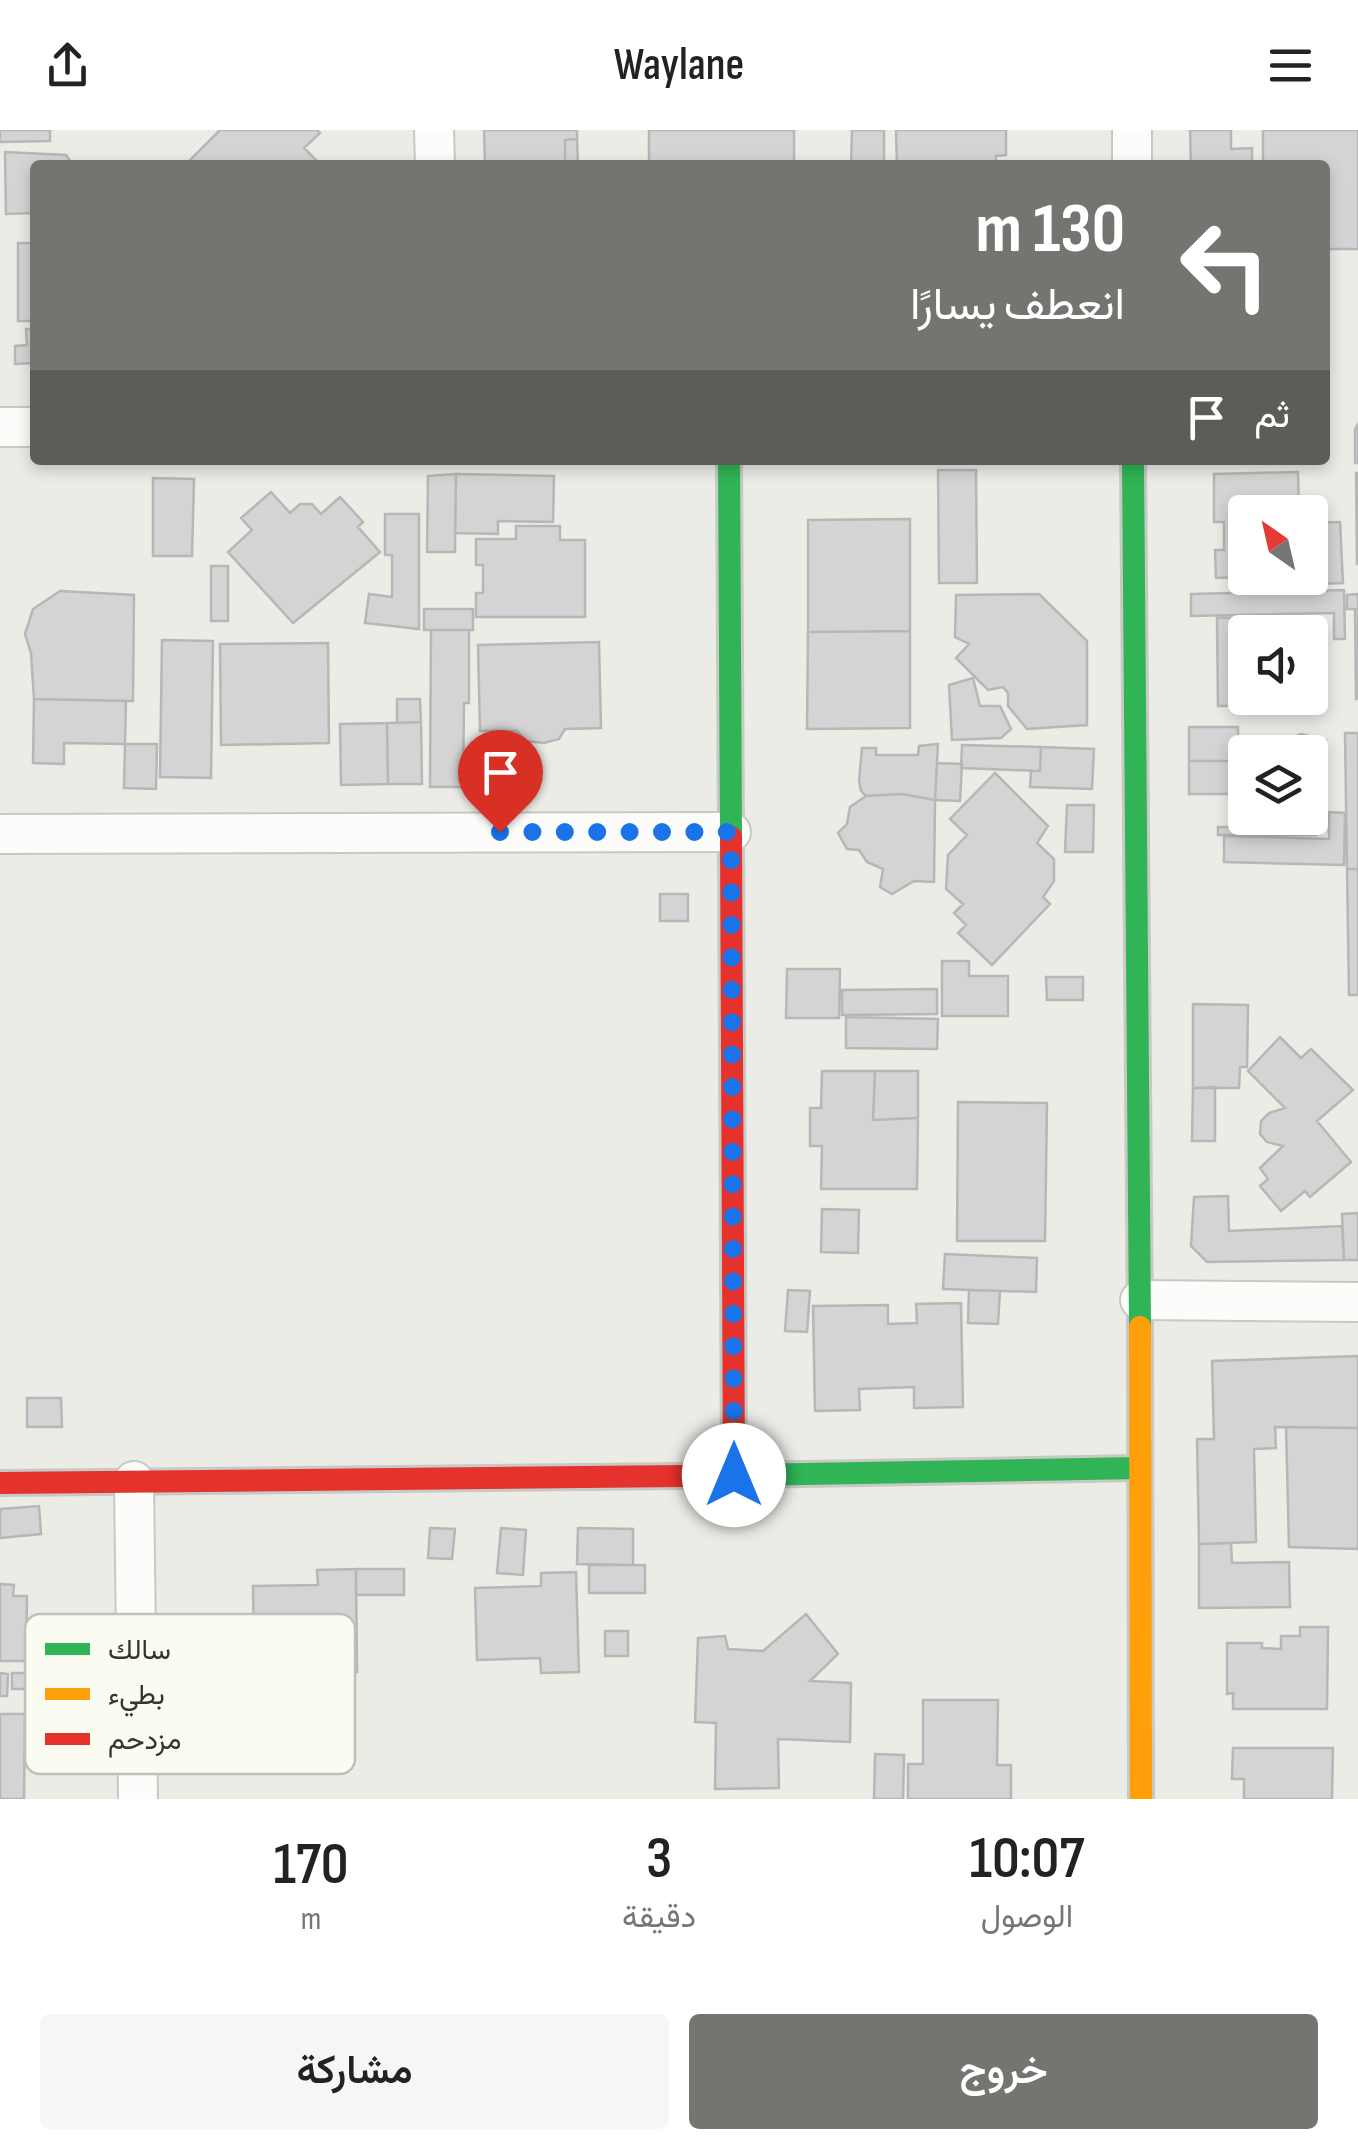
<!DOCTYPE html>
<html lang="ar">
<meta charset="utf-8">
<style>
body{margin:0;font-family:"Sofia Sans Condensed",Vazirmatn,sans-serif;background:#f6f6f6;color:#222;direction:rtl;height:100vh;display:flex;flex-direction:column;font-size:38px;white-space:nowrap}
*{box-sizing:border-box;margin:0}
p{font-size:32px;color:#767676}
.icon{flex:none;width:55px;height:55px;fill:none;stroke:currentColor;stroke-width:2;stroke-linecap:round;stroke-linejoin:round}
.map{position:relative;height:1669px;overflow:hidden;direction:ltr}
.sheet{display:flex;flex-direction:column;background:#fff;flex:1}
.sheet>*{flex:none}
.guide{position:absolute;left:30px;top:30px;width:1300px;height:305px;border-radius:10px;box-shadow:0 5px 15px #0003;direction:rtl;background:#747570;color:#fff;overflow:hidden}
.needle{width:65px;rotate:326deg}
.fabs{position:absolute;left:1228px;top:365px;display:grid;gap:20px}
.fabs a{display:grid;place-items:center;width:100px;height:100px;border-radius:10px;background:#fff;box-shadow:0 5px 15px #0003;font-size:50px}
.pin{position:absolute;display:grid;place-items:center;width:85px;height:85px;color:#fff;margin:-102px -42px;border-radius:50% 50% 50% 0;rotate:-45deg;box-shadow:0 0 10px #0007}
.pin .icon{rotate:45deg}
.me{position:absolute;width:110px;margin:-55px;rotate:0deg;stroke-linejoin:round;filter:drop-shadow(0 0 8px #0008)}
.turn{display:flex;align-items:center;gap:35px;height:210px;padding:0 40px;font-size:45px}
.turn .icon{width:130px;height:130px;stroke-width:2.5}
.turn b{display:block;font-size:70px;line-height:85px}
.then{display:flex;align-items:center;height:95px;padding:0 40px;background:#0003;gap:20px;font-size:38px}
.eta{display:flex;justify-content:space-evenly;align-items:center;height:170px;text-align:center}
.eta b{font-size:60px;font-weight:600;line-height:70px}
.button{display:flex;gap:20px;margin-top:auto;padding:20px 40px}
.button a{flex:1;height:115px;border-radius:10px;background:#747570;color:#fff;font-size:40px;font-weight:600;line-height:115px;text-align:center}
.button a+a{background:#f6f6f6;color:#222}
header{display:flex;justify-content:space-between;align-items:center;height:130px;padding:0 40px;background:#fff;font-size:45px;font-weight:600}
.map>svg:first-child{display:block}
.building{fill:#d3d4d3;stroke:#b6b7b6;stroke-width:2.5;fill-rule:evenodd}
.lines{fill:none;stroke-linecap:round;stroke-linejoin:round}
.street-casing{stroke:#c8c8c4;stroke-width:42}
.fast-casing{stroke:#c8c8c4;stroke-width:28}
.slow-casing{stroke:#c8c8c4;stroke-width:28}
.jam-casing{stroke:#c8c8c4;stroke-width:28}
.street{stroke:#fcfcfb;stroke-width:38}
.fast{stroke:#30b455;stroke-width:22}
.slow{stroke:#ff9f0a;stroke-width:22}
.jam{stroke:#e5322d;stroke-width:22}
.route{stroke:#1a73e8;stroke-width:18;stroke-dasharray:0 32.4}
.key{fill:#fafbf1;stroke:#bfc0b7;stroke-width:2.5}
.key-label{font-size:28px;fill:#343531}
</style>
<header><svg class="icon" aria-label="menu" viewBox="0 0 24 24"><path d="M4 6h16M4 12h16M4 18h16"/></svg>Waylane<svg class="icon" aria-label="share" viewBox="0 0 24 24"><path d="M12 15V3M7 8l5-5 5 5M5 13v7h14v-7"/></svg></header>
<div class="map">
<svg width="1358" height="1669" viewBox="0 0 1358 1669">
<rect width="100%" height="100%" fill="#ebece6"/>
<path class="building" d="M0 0H50V11L0 12Z
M220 0H317L320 3 304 18 321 35H194L190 30Z
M484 0H577V9L565 10V35H485Z
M649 0H794V35H649Z
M852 0H884V35H851Z
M896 0H1006V25L996 26V35H897Z
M1190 0H1231V19L1252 18V35H1191Z
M1263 0H1358V119H1325V35H1263Z
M577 9 578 35H565V10Z
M5 22 66 25 73 35H35V83L6 84Z
M18 113H35V191H18Z
M26 199H35V233L15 234V216L27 215Z
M1358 294V333H1355V299Z
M938 340H976L977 453H939Z
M1298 342 1299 382H1245V447L1216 448 1215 420H1224V392H1214V344Z
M1356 343H1358V434H1357Z
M456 344 455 422H427L428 346Z
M456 344 554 346 553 392 498 391V404L455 403Z
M153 348 194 349 192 426H153Z
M271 362 290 383 300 374H312L321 384 340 367 363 392 358 397 380 422 293 493 228 422 252 400 241 388Z
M385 384H419V499L365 493 369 464 392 467V425H385Z
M910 389V501L808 502V390Z
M1340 392 1343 453 1315 454 1313 393Z
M516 396H560V410H585V487H476V463H483V435H476V409H516Z
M211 436H228V491H211Z
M1344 460 1345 509H1334V483L1191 486V464Z
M60 461 134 465 133 571 34 569 31 523 25 504 33 479Z
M1039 464 1087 511V595L1027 599 1008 576V563L1003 557 988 560 956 528 969 514 955 507 956 465Z
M1358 464V479H1347V465Z
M424 479H473V500H424Z
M1355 479H1358V568L1356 569Z
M1319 487V575L1218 576 1217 488ZM1245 502H1310V568H1245Z
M431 500H469V573H464L463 657H430Z
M910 501V598L807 599 808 502Z
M162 510 213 511 211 648 160 647Z
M599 512 601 598 565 599 559 609 544 613 526 611 517 601H480L478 515Z
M328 513 329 613 221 615 220 514Z
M973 548 980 576H1000L1011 599 1001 608 952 610 949 555Z
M34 569 126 571 125 614 64 613V634L33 633Z
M397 569H420L421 592 397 593Z
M421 592 422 654H388L387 593Z
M387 593 388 654 341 655 340 594Z
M1189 597H1238V631H1189Z
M1345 603H1358V739H1347Z
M1301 604 1326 610 1321 669 1310 670V622H1260L1262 616 1272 609H1289Z
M125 614H157L156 659 124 658Z
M938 614 935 670 902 664 866 666 861 661 859 651 862 618H876V625H918L919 616Z
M962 615 1041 617 1040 641 961 638Z
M1041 617 1094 619 1092 659 1030 657 1031 641H1040Z
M1189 631H1238V664H1189Z
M937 633 962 634 960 671 935 670Z
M995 643 1048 696 1037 713 1054 729V751L1043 767 1050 774 992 835 958 803 966 795 954 783 963 774 946 759 948 725 967 705 950 689Z
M902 664 935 670 934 752 914 751 892 764 880 757 883 739 867 732 859 720 847 719 838 703 847 694 850 677 866 666Z
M1067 675H1094L1093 722H1065Z
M1329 682 1345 683 1344 735 1224 732V706L1329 709Z
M1218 697H1315L1316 705H1218Z
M1347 739H1358V865H1349Z
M660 764H688V791H660Z
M942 831H969V846H1008V886H942Z
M787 839H840L839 888H786Z
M1046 847H1083V870H1047Z
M937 859V884L842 885V860Z
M1193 874 1248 875 1247 937H1240L1239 958H1193Z
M846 887 938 889 937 919 846 918Z
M1280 907 1301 928 1311 919 1353 960 1317 991 1351 1032 1310 1067 1305 1061 1281 1081 1260 1056 1268 1049 1260 1038 1283 1016 1267 1012 1260 1004 1261 991 1269 983 1285 978 1248 941Z
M822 941H875L873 990 918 988 917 1059H821L822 1016H810V978H821Z
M875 941H918V988L873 990Z
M1215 957V1011H1192L1193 958Z
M958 972 1047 973 1045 1111H957Z
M1228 1066 1229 1101 1342 1096 1344 1130 1207 1132 1191 1116 1194 1067Z
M822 1079 859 1080 858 1123 821 1122Z
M1358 1083V1130H1344L1342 1084Z
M945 1124 1037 1128 1036 1162 943 1159Z
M788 1160 810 1161 807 1202 785 1201Z
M969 1160 1000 1161 998 1194 968 1193Z
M961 1173 963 1277 914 1278V1257L859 1259 860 1280 815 1281 813 1176 888 1175V1194L917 1193 916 1174Z
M1358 1226V1298L1275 1297 1276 1318 1254 1319 1256 1412 1199 1414 1197 1309H1214L1212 1231Z
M27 1268H61L62 1297H27Z
M1286 1297 1358 1298V1419L1289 1417Z
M39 1376 41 1404 0 1408V1379Z
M430 1398 455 1399 452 1429 428 1428Z
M501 1398 526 1400 523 1445 497 1443Z
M578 1398 633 1399V1435L577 1434Z
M1231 1413 1232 1433 1289 1432 1290 1477 1199 1478V1414Z
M589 1435H645V1463H589Z
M356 1439H404V1465H356Z
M356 1439 357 1542H317V1530H254L253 1456 318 1455 317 1440Z
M576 1442 579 1542 541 1543 540 1528 477 1530 475 1458 541 1456V1443Z
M0 1454 14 1455 13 1466H27L26 1531H0Z
M806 1484 838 1524 810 1551 851 1553 850 1612 778 1609 779 1658 715 1659 716 1593 695 1592 698 1508 725 1506 728 1519 763 1521Z
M1300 1497H1328L1327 1579H1233V1563L1227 1564V1513H1262V1518L1281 1519V1506H1300Z
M605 1501H628V1526H605Z
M0 1543 8 1544 7 1566H0Z
M12 1543H38V1559H12Z
M923 1570H998L997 1635H1011V1669H908V1634H923Z
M0 1584H25L24 1669H0Z
M1233 1618H1333L1332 1669H1244V1649H1232Z
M875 1624 904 1625 903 1669H874Z"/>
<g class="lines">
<g class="street-casing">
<path id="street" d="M434 0 435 35
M1132 0V35
M0 297H35
M0 704 731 702
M1140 1170 1358 1172
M134 1351 138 1669"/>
</g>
<g class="fast-casing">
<path id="fast" d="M729 330 731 707
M1133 330 1140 1197
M684 1346 1139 1338"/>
</g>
<g class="slow-casing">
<path id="slow" d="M1140 1197 1141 1669"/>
</g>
<g class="jam-casing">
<path id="jam" d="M731 707 734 1345
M0 1353 684 1346"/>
</g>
<use href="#street" class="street"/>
<use href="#fast" class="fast"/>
<use href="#slow" class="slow"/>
<use href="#jam" class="jam"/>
</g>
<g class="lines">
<path class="route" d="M500 702H731L734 1345"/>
</g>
<rect x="25" y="1484" width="330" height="160" rx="15" class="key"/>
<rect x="45" y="1513" width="45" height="12" fill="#30b455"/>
<rect x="45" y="1558" width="45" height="12" fill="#ff9f0a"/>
<rect x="45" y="1603" width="45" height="12" fill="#e5322d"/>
<g class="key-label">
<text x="108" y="1529">سالك</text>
<text x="108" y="1574">بطيء</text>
<text x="108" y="1619">مزدحم</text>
</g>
</svg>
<div class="fabs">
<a><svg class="needle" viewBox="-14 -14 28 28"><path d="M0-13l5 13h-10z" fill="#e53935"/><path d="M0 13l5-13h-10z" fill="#767676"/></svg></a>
<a><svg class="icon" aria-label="sound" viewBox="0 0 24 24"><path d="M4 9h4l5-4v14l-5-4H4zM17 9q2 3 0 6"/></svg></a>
<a><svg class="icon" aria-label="layers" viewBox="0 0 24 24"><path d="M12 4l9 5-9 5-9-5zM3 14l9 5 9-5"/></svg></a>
</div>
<div class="pin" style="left:500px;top:702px;background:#d93025"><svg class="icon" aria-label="arrive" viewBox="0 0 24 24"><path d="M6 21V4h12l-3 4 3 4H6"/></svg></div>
<svg class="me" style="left:734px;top:1345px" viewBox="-20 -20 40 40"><circle r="19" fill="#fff"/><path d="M0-13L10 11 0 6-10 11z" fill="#1a73e8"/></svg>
<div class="guide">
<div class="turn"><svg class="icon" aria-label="left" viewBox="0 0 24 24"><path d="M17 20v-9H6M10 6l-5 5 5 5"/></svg><div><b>130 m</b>انعطف يسارًا</div></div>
<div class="then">ثم<svg class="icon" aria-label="arrive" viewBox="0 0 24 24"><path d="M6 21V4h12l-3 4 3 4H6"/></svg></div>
</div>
</div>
<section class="sheet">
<div class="eta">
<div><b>10:07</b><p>الوصول</p></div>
<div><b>3</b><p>دقيقة</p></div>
<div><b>170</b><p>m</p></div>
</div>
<div class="button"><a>خروج</a><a>مشاركة</a></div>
</section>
